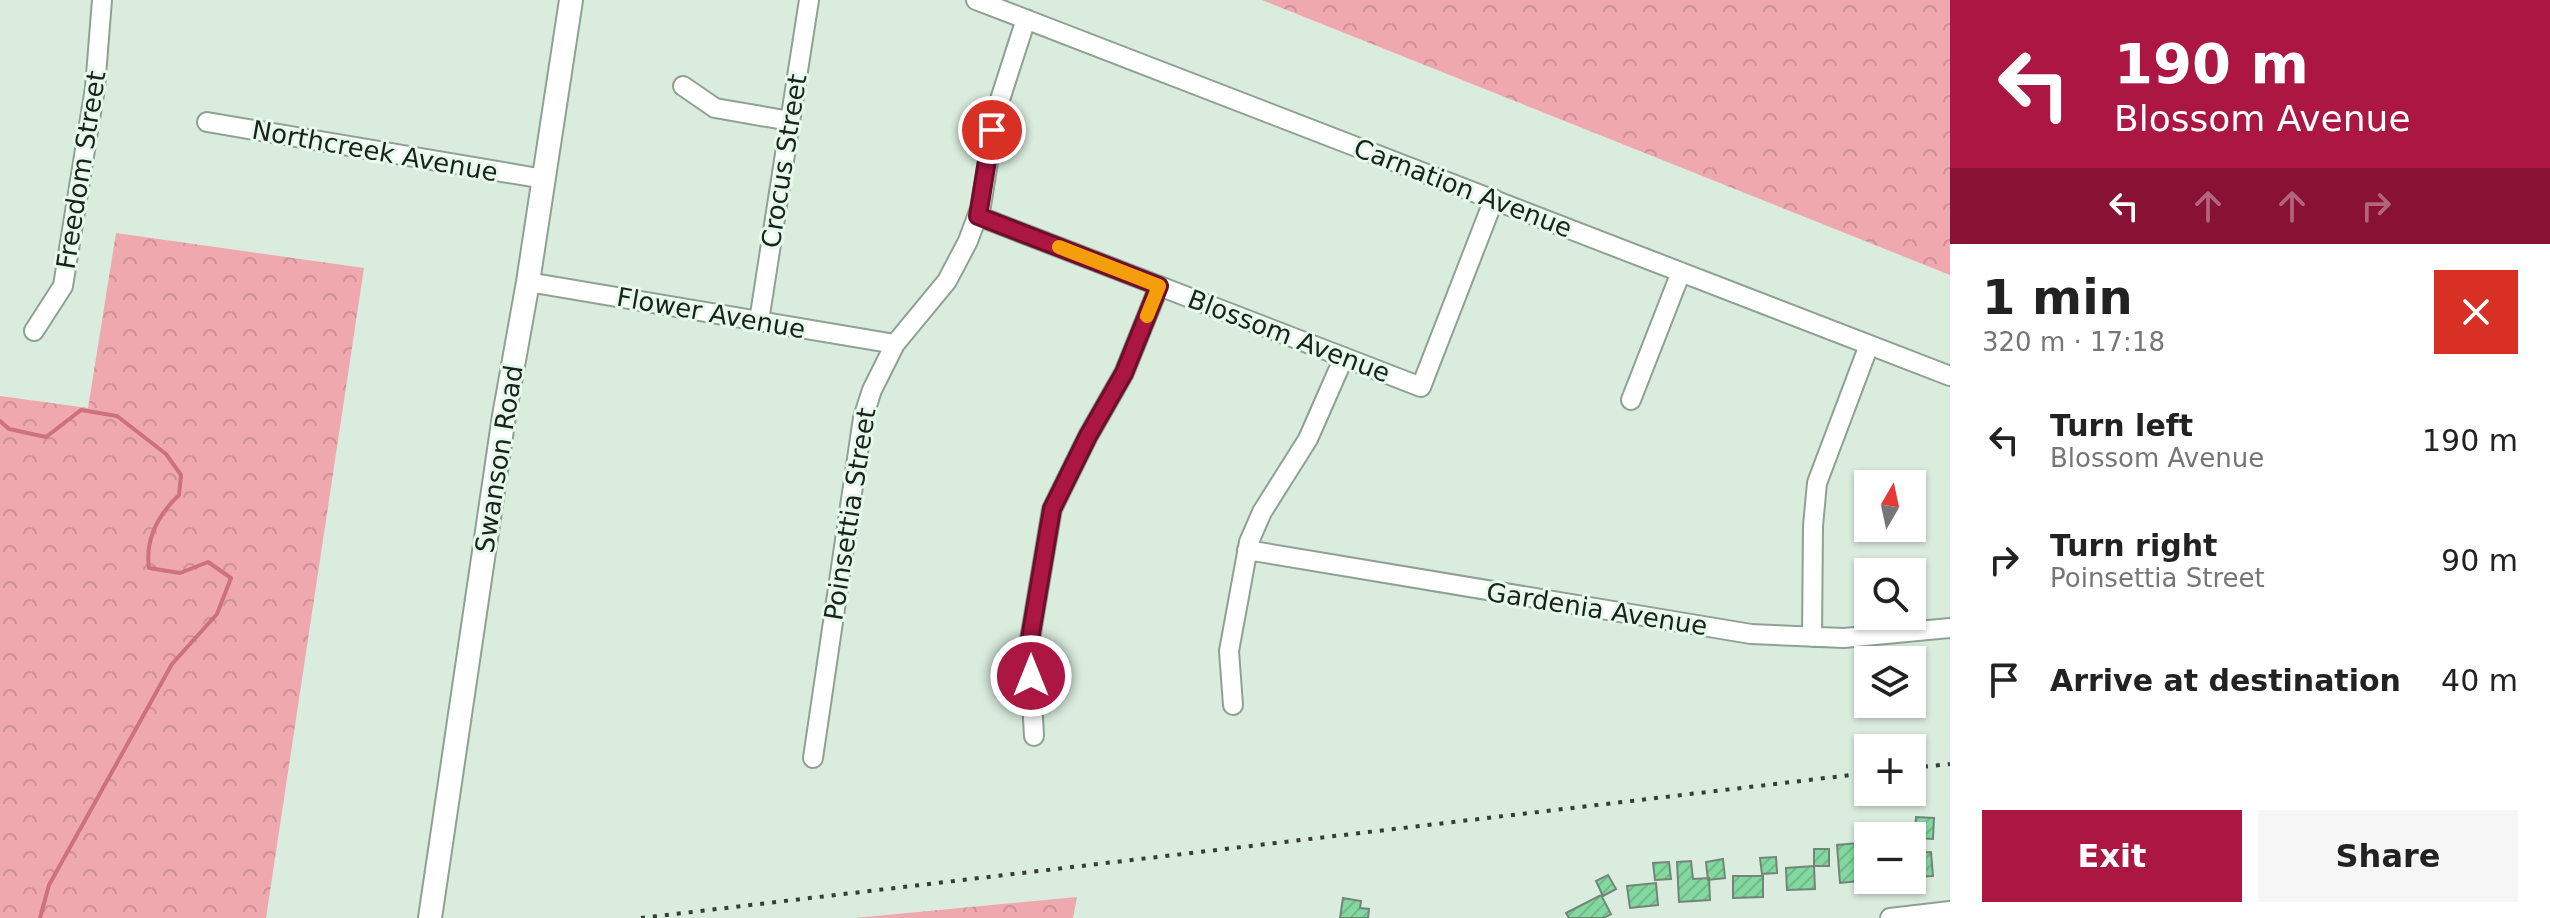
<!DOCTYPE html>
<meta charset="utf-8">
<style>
body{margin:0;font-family:"DejaVu Sans",sans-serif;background:#f6f6f6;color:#222;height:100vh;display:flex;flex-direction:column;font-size:30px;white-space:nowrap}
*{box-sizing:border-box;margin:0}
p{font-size:26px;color:#767676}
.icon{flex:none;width:44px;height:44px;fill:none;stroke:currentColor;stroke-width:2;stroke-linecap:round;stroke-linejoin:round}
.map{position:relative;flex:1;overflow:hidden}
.side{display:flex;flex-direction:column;background:#fff;width:600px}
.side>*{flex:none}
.hud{background:#ab1642;color:#fff;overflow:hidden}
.needle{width:52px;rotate:9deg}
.fabs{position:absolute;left:1854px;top:470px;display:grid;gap:16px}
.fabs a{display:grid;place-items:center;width:72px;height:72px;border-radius:0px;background:#fff;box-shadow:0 2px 6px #0004;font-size:40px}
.pin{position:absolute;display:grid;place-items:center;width:68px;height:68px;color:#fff;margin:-34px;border:4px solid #fff;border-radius:50%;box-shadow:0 2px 8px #0007}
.me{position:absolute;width:88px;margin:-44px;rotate:0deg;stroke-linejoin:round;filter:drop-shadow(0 0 6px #0008)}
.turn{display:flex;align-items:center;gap:28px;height:168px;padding:0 32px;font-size:36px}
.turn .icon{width:104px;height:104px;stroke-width:2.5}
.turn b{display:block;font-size:56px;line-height:68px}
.lanes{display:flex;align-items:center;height:76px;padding:0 32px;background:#0003;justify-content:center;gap:40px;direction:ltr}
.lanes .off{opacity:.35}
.round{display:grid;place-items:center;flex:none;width:84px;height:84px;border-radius:0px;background:#f6f6f6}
.summary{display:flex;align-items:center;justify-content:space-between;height:136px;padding:0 32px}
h1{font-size:48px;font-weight:600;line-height:60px}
.button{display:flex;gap:16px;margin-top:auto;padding:16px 32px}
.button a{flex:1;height:92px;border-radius:0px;background:#ab1642;color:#fff;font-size:32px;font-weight:600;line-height:92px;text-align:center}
.button a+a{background:#f6f6f6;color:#222}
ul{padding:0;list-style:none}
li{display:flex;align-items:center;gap:24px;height:120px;padding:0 32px}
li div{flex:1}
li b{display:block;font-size:30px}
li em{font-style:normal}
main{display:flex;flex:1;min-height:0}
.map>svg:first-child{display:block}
.forest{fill:url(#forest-crowns)}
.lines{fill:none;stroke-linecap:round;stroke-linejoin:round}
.stream{stroke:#cd717d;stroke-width:4}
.building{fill:url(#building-hatch);stroke:#738578;stroke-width:2}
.minor-casing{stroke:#8ea193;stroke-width:22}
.tertiary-casing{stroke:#8ea193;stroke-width:26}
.minor{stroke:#fff;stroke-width:18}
.tertiary{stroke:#fff;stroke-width:22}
.rail{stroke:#363e38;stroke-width:4;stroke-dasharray:4 8;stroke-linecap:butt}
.route-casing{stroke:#6f0e2b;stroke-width:20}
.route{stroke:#ab1642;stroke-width:14}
.slow{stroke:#f59e0b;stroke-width:14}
.labels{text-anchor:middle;stroke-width:6;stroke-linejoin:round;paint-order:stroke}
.street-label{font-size:26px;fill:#1b221d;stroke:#e6faeb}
</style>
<main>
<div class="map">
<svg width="1950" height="918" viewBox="0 0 1950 918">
<defs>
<pattern id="forest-crowns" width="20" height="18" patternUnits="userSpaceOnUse" patternTransform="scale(2)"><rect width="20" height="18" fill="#f0a8af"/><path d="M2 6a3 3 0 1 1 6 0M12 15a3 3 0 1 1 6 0" fill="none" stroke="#cd9096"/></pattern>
<pattern id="building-hatch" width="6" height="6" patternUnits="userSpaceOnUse" patternTransform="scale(2)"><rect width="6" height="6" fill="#83d89f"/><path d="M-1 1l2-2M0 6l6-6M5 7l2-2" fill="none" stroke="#71b988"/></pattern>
</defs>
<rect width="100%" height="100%" fill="#d9ecde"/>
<path class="forest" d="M1262 0H1950V275Z
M116 233 364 268 266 918H0V396L88 408Z
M1077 897 1073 918H855Z"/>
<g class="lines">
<path class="stream" d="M0 421 9 429 46 437 81 410 117 416 166 454 181 475 179 495C158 515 145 539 149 568L180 573 208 562 231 578 217 614 172 664 49 885 40 918"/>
</g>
<path class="building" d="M1916 817 1934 818 1933 839 1915 838Z
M1858 843 1860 859 1866 858 1869 880 1840 883 1837 845Z
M1814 849H1829V866H1814Z
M1931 852 1933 876 1912 877V853Z
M1776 857 1777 873 1762 874 1760 858Z
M1723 859 1725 878 1708 880 1706 862Z
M1691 861 1693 879 1709 878 1710 900 1679 902 1677 862Z
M1669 862 1671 879 1655 880 1653 863Z
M1814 866 1815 889 1787 890 1786 868Z
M1608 875 1616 889 1603 896 1596 881Z
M1733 876H1763V897L1733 898Z
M1656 883 1658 905 1630 908 1627 886Z
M1601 895 1611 914 1604 918H1569L1566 913Z
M1343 898 1361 901 1360 908 1369 909 1368 918H1340Z"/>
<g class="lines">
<g class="minor-casing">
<path id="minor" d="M976 0 1950 376
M683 86 715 108 790 121
M207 122 544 179
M978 216 1421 387 1494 199
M528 282 895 344
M759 321 809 0
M34 331 63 286 95 88 102 0
M1631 400 1681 272
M1247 550 1751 634 1844 638 1950 628
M1812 637 1813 526 1817 483 1869 345
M1233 705 1229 651 1249 542 1262 512 1308 439 1344 357
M1034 736 1029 645 1052 509 1088 436 1124 373 1159 286
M813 758 863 418 872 390 895 344 947 281 968 241 981 206 996 112 1026 19
M1890 918 1950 911"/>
</g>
<g class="tertiary-casing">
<path id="tertiary" d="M430 918 504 416 528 282 571 0"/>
</g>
<use href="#minor" class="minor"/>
<use href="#tertiary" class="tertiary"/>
<path class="rail" d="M1912 768 1950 764
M641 918 1868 773"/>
</g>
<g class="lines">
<g class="route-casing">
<path id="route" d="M992 130 978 216 1159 286 1124 373 1088 436 1052 509 1029 645 1031 676"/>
</g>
<use href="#route" class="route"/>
<path class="slow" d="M1059 247 1159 286 1147 316"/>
</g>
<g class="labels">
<g class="street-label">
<text transform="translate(375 151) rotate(10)" y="9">Northcreek Avenue</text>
<text transform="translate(784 161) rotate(-81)" y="9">Crocus Street</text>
<text transform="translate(81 170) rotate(-81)" y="9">Freedom Street</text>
<text transform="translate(1463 188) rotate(21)" y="9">Carnation Avenue</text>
<text transform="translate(711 313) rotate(10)" y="9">Flower Avenue</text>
<text transform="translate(1289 336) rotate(21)" y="9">Blossom Avenue</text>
<text transform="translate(499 459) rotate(-81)" y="9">Swanson Road</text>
<text transform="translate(850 514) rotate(-81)" y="9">Poinsettia Street</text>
<text transform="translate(1597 609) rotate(9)" y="9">Gardenia Avenue</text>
</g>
</g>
</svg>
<div class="fabs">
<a><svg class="needle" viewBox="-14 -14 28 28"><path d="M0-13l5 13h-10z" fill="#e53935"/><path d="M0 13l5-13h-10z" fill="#767676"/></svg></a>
<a><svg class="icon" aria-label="search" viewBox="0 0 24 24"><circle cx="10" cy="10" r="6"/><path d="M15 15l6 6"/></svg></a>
<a><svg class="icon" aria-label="layers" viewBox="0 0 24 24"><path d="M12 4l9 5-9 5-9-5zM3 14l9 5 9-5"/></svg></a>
<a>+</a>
<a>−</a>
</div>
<div class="pin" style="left:992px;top:130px;background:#d93025"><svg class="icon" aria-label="arrive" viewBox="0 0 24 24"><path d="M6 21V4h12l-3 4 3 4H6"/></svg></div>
<svg class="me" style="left:1031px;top:676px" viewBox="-20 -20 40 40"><circle r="17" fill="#ab1642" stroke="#fff" stroke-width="3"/><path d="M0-11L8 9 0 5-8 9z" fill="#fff"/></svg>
</div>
<section class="side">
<div class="hud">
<div class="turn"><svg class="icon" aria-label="left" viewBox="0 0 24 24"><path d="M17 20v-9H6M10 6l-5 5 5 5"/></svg><div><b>190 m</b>Blossom Avenue</div></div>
<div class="lanes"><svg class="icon" aria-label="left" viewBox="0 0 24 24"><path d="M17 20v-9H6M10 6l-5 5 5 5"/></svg><svg class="icon off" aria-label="ahead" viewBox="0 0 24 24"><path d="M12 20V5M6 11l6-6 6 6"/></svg><svg class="icon off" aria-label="ahead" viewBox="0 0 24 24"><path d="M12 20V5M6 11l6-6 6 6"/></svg><svg class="icon off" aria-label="right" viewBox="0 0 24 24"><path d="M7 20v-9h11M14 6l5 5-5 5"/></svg></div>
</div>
<div class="summary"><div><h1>1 min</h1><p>320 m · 17:18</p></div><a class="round" style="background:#d93025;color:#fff"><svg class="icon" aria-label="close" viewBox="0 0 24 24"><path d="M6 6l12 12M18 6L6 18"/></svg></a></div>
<ul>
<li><svg class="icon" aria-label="left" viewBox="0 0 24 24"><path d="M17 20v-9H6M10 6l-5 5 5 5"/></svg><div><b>Turn left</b><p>Blossom Avenue</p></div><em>190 m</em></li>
<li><svg class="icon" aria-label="right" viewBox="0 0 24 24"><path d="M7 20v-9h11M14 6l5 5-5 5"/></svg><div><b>Turn right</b><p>Poinsettia Street</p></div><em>90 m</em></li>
<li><svg class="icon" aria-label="arrive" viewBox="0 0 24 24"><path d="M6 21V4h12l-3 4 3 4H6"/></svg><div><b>Arrive at destination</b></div><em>40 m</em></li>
</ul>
<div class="button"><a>Exit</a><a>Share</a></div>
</section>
</main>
